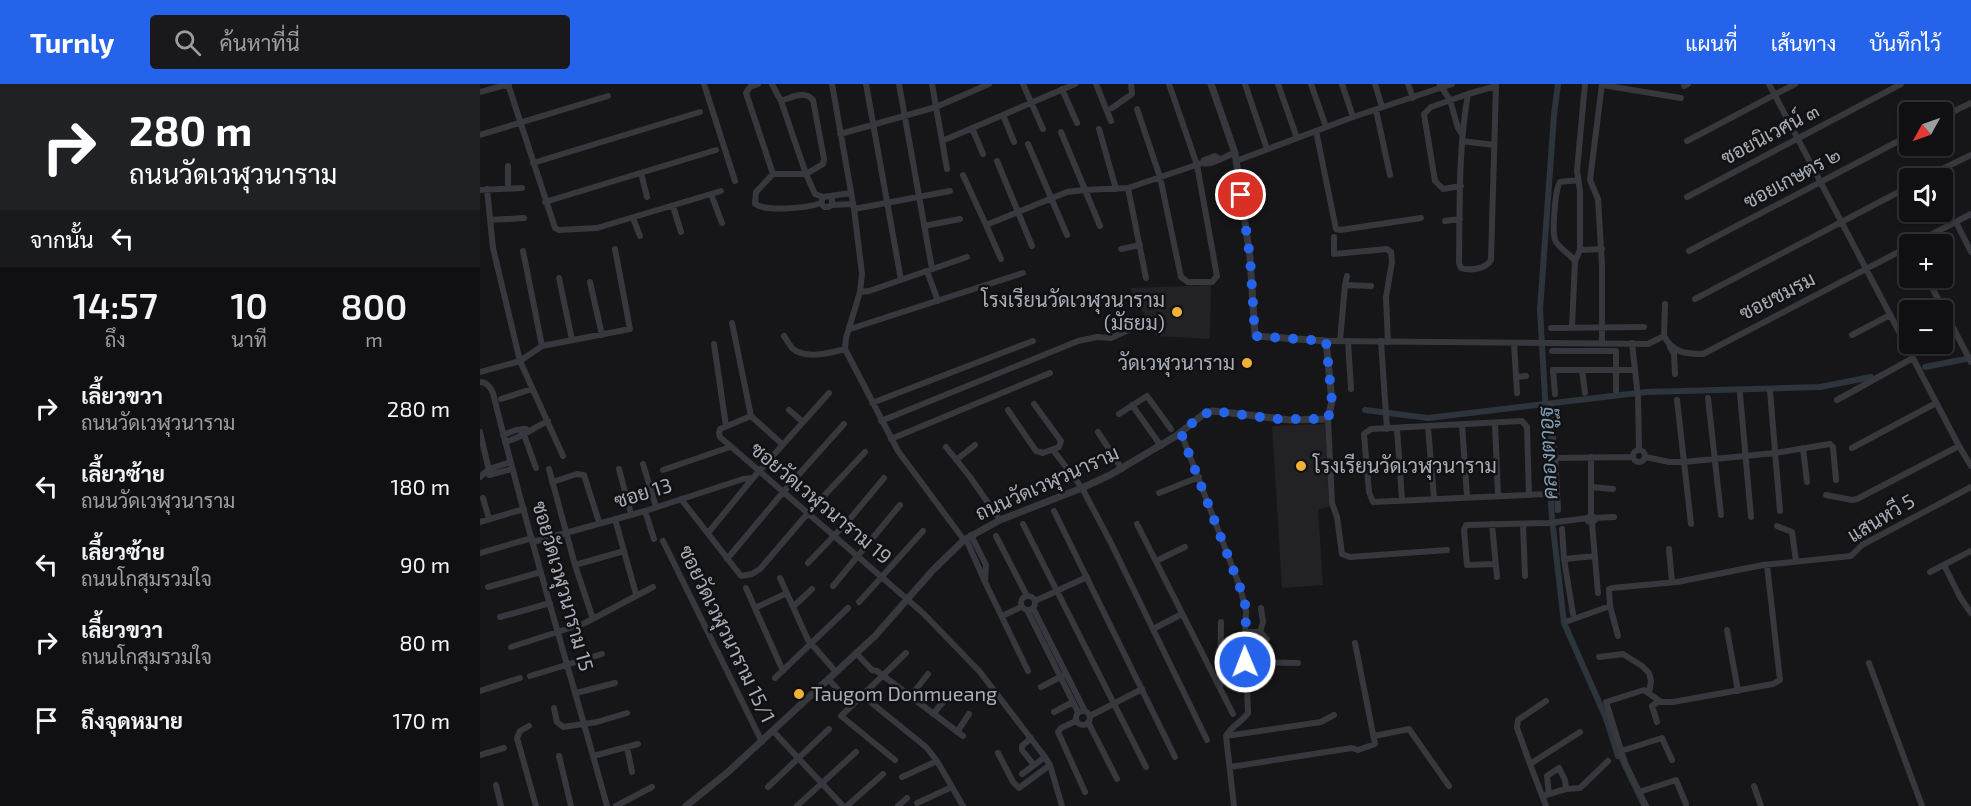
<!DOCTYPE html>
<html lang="th">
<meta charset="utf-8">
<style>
body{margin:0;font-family:"Exo 2",Sarabun,sans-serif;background:#19191b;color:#f1f3f6;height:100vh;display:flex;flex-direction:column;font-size:22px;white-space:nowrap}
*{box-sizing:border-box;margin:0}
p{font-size:20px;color:#9c9d9f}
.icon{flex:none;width:33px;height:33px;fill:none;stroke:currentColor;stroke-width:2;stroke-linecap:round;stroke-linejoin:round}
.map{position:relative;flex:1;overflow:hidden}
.drawer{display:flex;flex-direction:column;background:#101012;width:480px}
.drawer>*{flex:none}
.guide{background:#202124;color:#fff;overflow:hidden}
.needle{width:39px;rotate:230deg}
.controls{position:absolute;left:1419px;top:18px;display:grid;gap:12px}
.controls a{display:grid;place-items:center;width:54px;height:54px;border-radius:6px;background:#101012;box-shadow:0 2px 4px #0004,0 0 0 2px #303032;font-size:30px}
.pin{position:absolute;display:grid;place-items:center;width:51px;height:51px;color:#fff;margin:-26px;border:3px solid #fff;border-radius:50%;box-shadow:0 2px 6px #0007}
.me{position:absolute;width:66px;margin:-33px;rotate:359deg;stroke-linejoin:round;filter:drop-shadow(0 0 4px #0008)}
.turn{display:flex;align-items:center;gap:21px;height:126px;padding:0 30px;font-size:27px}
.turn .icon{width:78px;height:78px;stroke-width:2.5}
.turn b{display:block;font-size:42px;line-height:51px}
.then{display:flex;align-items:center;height:57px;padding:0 30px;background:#0003;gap:12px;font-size:22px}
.eta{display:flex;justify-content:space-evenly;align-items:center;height:102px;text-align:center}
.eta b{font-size:36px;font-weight:600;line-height:42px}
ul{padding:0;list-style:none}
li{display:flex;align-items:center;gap:18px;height:78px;padding:0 30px}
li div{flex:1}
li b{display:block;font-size:22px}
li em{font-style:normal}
header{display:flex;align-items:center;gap:36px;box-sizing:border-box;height:84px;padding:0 30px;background:#2563eb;color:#fff}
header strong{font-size:28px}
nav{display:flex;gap:33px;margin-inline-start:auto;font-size:21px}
.search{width:420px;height:54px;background:#19191b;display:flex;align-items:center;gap:15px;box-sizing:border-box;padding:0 21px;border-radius:6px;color:#9c9d9f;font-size:22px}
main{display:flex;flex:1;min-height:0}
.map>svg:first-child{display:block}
.built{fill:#222225}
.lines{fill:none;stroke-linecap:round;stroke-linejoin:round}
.stream{stroke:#2c353c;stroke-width:1.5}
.canal{stroke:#2c353c;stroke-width:6}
.minor{stroke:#37383d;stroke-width:6}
.tertiary{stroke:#37383d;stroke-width:7}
.route{stroke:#2563eb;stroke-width:10;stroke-dasharray:0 18}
.poi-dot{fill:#f2b134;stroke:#111113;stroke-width:2}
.labels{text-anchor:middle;stroke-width:5;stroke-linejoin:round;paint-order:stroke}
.street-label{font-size:20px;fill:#a8adb8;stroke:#111113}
.poi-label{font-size:20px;fill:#a8adb8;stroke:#111113;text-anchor:end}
.water-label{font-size:21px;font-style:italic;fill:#7f9bb3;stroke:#111113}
</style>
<header>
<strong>Turnly</strong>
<div class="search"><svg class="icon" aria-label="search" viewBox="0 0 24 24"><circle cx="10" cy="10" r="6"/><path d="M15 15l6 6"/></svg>ค้นหาที่นี่</div>
<nav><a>แผนที่</a><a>เส้นทาง</a><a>บันทึกไว้</a></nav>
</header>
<main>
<section class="drawer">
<div class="guide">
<div class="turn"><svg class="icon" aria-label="right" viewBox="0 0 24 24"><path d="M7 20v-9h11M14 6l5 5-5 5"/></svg><div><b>280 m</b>ถนนวัดเวฬุวนาราม</div></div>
<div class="then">จากนั้น<svg class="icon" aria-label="left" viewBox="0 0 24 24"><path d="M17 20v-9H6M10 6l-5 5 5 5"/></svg></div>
</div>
<div class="eta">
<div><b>14:57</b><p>ถึง</p></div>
<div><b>10</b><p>นาที</p></div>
<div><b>800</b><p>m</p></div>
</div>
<ul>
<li><svg class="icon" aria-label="right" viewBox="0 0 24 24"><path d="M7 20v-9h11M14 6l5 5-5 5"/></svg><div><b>เลี้ยวขวา</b><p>ถนนวัดเวฬุวนาราม</p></div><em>280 m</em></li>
<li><svg class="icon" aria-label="left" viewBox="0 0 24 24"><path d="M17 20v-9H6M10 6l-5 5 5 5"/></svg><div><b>เลี้ยวซ้าย</b><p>ถนนวัดเวฬุวนาราม</p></div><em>180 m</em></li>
<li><svg class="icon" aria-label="left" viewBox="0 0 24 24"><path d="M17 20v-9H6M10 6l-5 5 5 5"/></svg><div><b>เลี้ยวซ้าย</b><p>ถนนโกสุมรวมใจ</p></div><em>90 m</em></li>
<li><svg class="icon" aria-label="right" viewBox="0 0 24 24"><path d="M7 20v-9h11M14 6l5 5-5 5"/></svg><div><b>เลี้ยวขวา</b><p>ถนนโกสุมรวมใจ</p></div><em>80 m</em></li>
<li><svg class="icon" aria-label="arrive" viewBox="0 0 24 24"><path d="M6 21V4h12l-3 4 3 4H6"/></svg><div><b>ถึงจุดหมาย</b></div><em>170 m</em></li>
</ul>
</section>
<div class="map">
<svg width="1491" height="722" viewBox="0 0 1491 722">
<rect width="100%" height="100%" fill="#161618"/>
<path class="built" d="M731 201 730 255 676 252 650 204Z
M845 340 849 423 838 425 843 501 802 504 792 342Z"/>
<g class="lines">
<path class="stream" d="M1138 672 1162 722"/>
<path class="canal" d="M1078 0 1074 31 1060 226 1072 435 1084 539 1126 634 1138 672
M1445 283 1491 274
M885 326 948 334 1166 308 1340 303 1391 293"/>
<path class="minor" d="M28 0 75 144 79 146 117 144 241 107
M224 0 255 97
M278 0 270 3 266 9 293 90
M292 0 301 17 326 90 335 110 343 113
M352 0 374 125 382 190 380 208 366 254 365 265 418 367 484 456
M386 0 421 196
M419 0 452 185
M452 0 467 85
M543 0 563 45
M616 0 631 37
M765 0 787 65
M798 0 817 54
M831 0 846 43
M862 0 873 33
M895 0 902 23
M928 0 933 14
M1289 0 1479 362 1491 382
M960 1 970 16 978 44 982 50
M1122 1 1201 14
M1016 2 1011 176C1006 185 990 187 981 184L979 179C980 123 978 66 988 10Z
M1204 2 1208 0
M582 5 597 39
M0 8 29 0
M301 17C312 13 324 6 333 16L344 75 343 80 326 90H293L276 108 275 120C287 128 327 124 341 119
M632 24 652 10 651 0
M657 25 680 93 701 193 708 198H732L737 192 717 81 689 0
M896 26 910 91
M523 31 534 58
M1462 33 1491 19
M492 44 503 70
M619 45 636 105
M836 47 856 145 860 146 941 134
M581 48 620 142
M360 50 456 23 509 0
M0 51 128 12
M462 57 595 0
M982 57 1014 61
M1207 57 1315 0
M548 60 587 151
M517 77 552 162
M756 77 873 33 972 0
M53 79 220 28
M722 79 724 76 735 72 739 75
M28 82V104
M161 89 167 113
M483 91 506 141
M1444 94 1491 71
M981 102 963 105 955 97 944 30 951 23 988 10
M648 104 666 194
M7 105 13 164 40 277 83 372
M0 106 42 104
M231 110 242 139
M351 113 352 115V121L348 123H344L341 119 343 113 371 109
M1207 113 1421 0
M65 118 236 66
M352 121 373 120
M193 122 201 148
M374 125 470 107
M153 134 160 152
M10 136 44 134
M965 137 980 135
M1476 138 1491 168
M444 142 480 135
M854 153V170L907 165 911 168 912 178 906 213 908 258
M1433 160 1491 130
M641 165 660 161
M1100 166 1122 165
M1209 167 1430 51
M521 175 506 141 587 108 604 106 648 104 722 79C733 82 744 72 755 69
M1095 177C1089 169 1077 163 1075 156 1072 147 1075 106 1080 98L1098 96
M447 187 458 217
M79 194 92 256
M1447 194 1491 278
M110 198 122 251
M865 201 867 192
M380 208 389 207 487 173
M1215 215 1430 102
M252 239 271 332 302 360
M1092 243 1095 177 1100 166V107L1097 87 1105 0
M1071 244 1164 243
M370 245 543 189
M1372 251 1410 231
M304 252C306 255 309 260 312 264 325 276 350 269 365 265
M1184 252 1185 220
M846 257 1168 260 1184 252C1193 269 1205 270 1223 270L1430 162
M860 257 865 201 891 202
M868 257 871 305
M901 257 907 345
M1034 259 1037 309
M1122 259V181L1118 115 1110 96 1122 0
M1152 259 1158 313 1159 366
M234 260 246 342
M62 262 150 245 135 165
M1190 263 1194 270 1195 290
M1072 267H1136V307
M1102 286 1105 309
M0 288 40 277 62 262 43 167
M1036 293 1046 292
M0 298C7 298 10 303 13 309 47 448 89 584 127 722
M1290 307 1300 427
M1075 310 1073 286H1155
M1260 310 1271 433
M1228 314 1241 431
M21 315 52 305
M1197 316 1211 440
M1357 316 1433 274
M392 319 553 257
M652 321 681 362
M1070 321 1075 374
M309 326 323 338
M528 326 556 367 563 369 579 363 581 357 554 320
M639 330 667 312 691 345
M271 332 240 345 239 349 240 353 443 529 500 588 565 673 570 681 582 722
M848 335 852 419 857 433 862 470 870 473 967 466
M401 337 598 257 617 253 631 254 657 242
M1015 339 1018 410
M982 341 987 412
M948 343 954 414
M917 344 922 416
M42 345 56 384
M0 348 10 391
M618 348 642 385
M701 349 760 503 766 527 765 552 768 629C761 639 752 641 746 652L754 722
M23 351 36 346 46 345
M411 355 570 289
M25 358C41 354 53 344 68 337
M466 363 490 393 520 436
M1323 364 1327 398
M1372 364 1456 319
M1153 372a6 6 0 1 1 12 0a6 6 0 1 1-12 0Z
M573 366 602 404 630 457 727 656
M1111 373V432
M1166 373 1189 378H1204L1295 369 1350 360 1353 363 1356 396
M476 376 495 361
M163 380 176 423
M69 385 95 481 113 535
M139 385 151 430
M183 386 250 363
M9 391 32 385
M0 393 9 385 30 378
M72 398 97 390 104 391 119 438
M1111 403 1133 405
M679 409 719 393
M1049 411 1047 343 1042 337 891 345 884 350 889 408 893 418 1066 410
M1346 411 1372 416 1377 415 1479 362
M3 414 9 435
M201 415 261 492 272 490 280 485 328 429 385 368
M1078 426 1075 374 1153 373
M165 427 174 455
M574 427 695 673
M1114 434 1134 433
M135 435 156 510
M0 438 44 425
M1112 439 1108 437 1110 432 1114 433 1115 436 1112 439 1118 509
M543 440 666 683
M657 440 753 630
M1012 440 1017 493
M1043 440 1045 492
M1297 442 1312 448 1316 477
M1082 445 1084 475 1093 530
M228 449 273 394
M516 452 547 512
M486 455 505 498 506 481 491 451
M183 457 282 658
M53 458 165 427 263 395 273 394 349 309
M1189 465 1192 498
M0 469 52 454
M247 475 304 407 364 340
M1084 475 1115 472
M676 477 705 463
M328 479 369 436 404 394
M1015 480 987 481 984 446 986 441 1069 439 1108 434
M95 481 144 467
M1464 481 1480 513 1491 529
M1450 488 1491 467
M300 494 328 556 356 588
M505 498 548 587
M353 502 420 421
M8 503 61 488
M266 504 303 587
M541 519a7 7 0 1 1 14 0a7 7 0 1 1-14 0Z
M555 517 607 493
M379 518 443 447
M1130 522 1138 552
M313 523 332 505
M275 524 307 509
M553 524 605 627
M547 526 598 628
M522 532 541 523
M20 533 70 519
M1088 537 1130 522 1129 505 1132 504 1197 498 1283 481 1371 472 1382 461 1491 403
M673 545 702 530
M1247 546 1258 607
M765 548H780L787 555
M780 548 783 538 781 524
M31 563 105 539 173 503
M376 569 392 586 397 587 483 652
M1119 573 1143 570 1162 582 1169 589 1171 597 1169 609
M765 578 818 579
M1389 579 1442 722
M50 592 122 570
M295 594 368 524
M348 595 373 621
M561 603 582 592
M740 604 741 538
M0 607 40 594
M96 609 135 599
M383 612 446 663 457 677 483 722
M430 613 448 590
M74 624 77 638 83 643 117 638 147 629
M596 634a7 7 0 1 1 14 0a7 7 0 1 1-14 0Z
M574 628 593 618
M453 630 469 611
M610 632 662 605
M596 637 581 644 578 648 605 708
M608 638 637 695
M1177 638 1172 622 1179 617
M49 642 40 647 37 654 56 722
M293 647 363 722
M477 648 489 630
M746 652 841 638 854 631
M894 652 929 645 969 702
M551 654 542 662V666L554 681
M147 663 152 688
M1141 667 1182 654 1192 676
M518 669 533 698 539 704 570 681
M0 671 24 664
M79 672 91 722
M113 672 158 660
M415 676 361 632 426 569
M1050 680 1037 644 1038 636 1066 617
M750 683 872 664 878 666 895 660 875 559
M542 690 565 673
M422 693 457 677
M16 701 21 722
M1274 702 1281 722
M288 703 349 645
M1159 708 1196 696 1206 720
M1069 710 1067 692 1079 684 1085 696 1086 705
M1062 712 1086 705 1100 704 1128 677
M437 719 472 703
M136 722 172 703
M317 722 376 668
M367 722 403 690
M418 722 427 714
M1066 722 1050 680 1100 648
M1166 722 1145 679 1126 618 1164 606 1181 618H1193L1293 600 1300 596 1287 481"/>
<path class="tertiary" d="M206 722 248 688 395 552 453 486 484 456 520 436 602 404 630 391 696 352 725 329 732 327 743 328 810 336 848 335 852 317 846 257 775 252 770 173 755 69 731 0"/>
</g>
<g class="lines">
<path class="route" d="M761 111 770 173 775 252 846 257 852 318 848 335H796L732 327 720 332 701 349 764 514 766 527 765 578"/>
</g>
<g class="poi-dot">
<circle cx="697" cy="228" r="6"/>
<circle cx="767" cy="279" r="6"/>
<circle cx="821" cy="382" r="6"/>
<circle cx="319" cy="610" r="6"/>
</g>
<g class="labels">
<g class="street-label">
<text transform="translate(1290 50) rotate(-28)" y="7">ซอยนิเวศน์ ๓</text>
<text transform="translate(1312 94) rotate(-28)" y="7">ซอยเกษตร ๒</text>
<text transform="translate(1297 212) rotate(-27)" y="7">ซอยชมรม</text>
<text transform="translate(567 399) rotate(-24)" y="7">ถนนวัดเวฬุวนาราม</text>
<text transform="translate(163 409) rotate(-17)" y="7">ซอย 13</text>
<text transform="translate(341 419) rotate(40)" y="7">ซอยวัดเวฬุวนาราม 19</text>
<text transform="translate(1401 434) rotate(-31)" y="7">แสนหวี 5</text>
<text transform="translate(83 502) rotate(74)" y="7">ซอยวัดเวฬุวนาราม 15</text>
<text transform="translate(247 550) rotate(64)" y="7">ซอยวัดเวฬุวนาราม 15/1</text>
</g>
<g class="poi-label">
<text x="685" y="223">โรงเรียนวัดเวฬุวนาราม<tspan x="685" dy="23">(มัธยม)</tspan></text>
<text x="755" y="286">วัดเวฬุวนาราม</text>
<text x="833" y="389" text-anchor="start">โรงเรียนวัดเวฬุวนาราม</text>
<text x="331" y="617" text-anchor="start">Taugom Donmueang</text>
</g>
<g class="water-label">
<text transform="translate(1068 369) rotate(-93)" y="7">คลองตาอูฐ</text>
</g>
</g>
</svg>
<div class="controls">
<a><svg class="needle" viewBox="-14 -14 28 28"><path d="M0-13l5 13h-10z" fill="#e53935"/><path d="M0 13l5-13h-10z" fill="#9c9d9f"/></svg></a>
<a><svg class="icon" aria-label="sound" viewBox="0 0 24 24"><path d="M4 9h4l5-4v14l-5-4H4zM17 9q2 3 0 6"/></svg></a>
<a>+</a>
<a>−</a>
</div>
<div class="pin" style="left:761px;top:111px;background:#d93025"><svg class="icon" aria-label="arrive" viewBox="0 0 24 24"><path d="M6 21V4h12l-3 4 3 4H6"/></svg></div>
<svg class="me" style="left:765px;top:578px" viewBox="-20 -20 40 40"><circle r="17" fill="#2563eb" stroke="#fff" stroke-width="3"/><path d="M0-11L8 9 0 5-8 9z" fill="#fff"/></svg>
</div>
</main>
